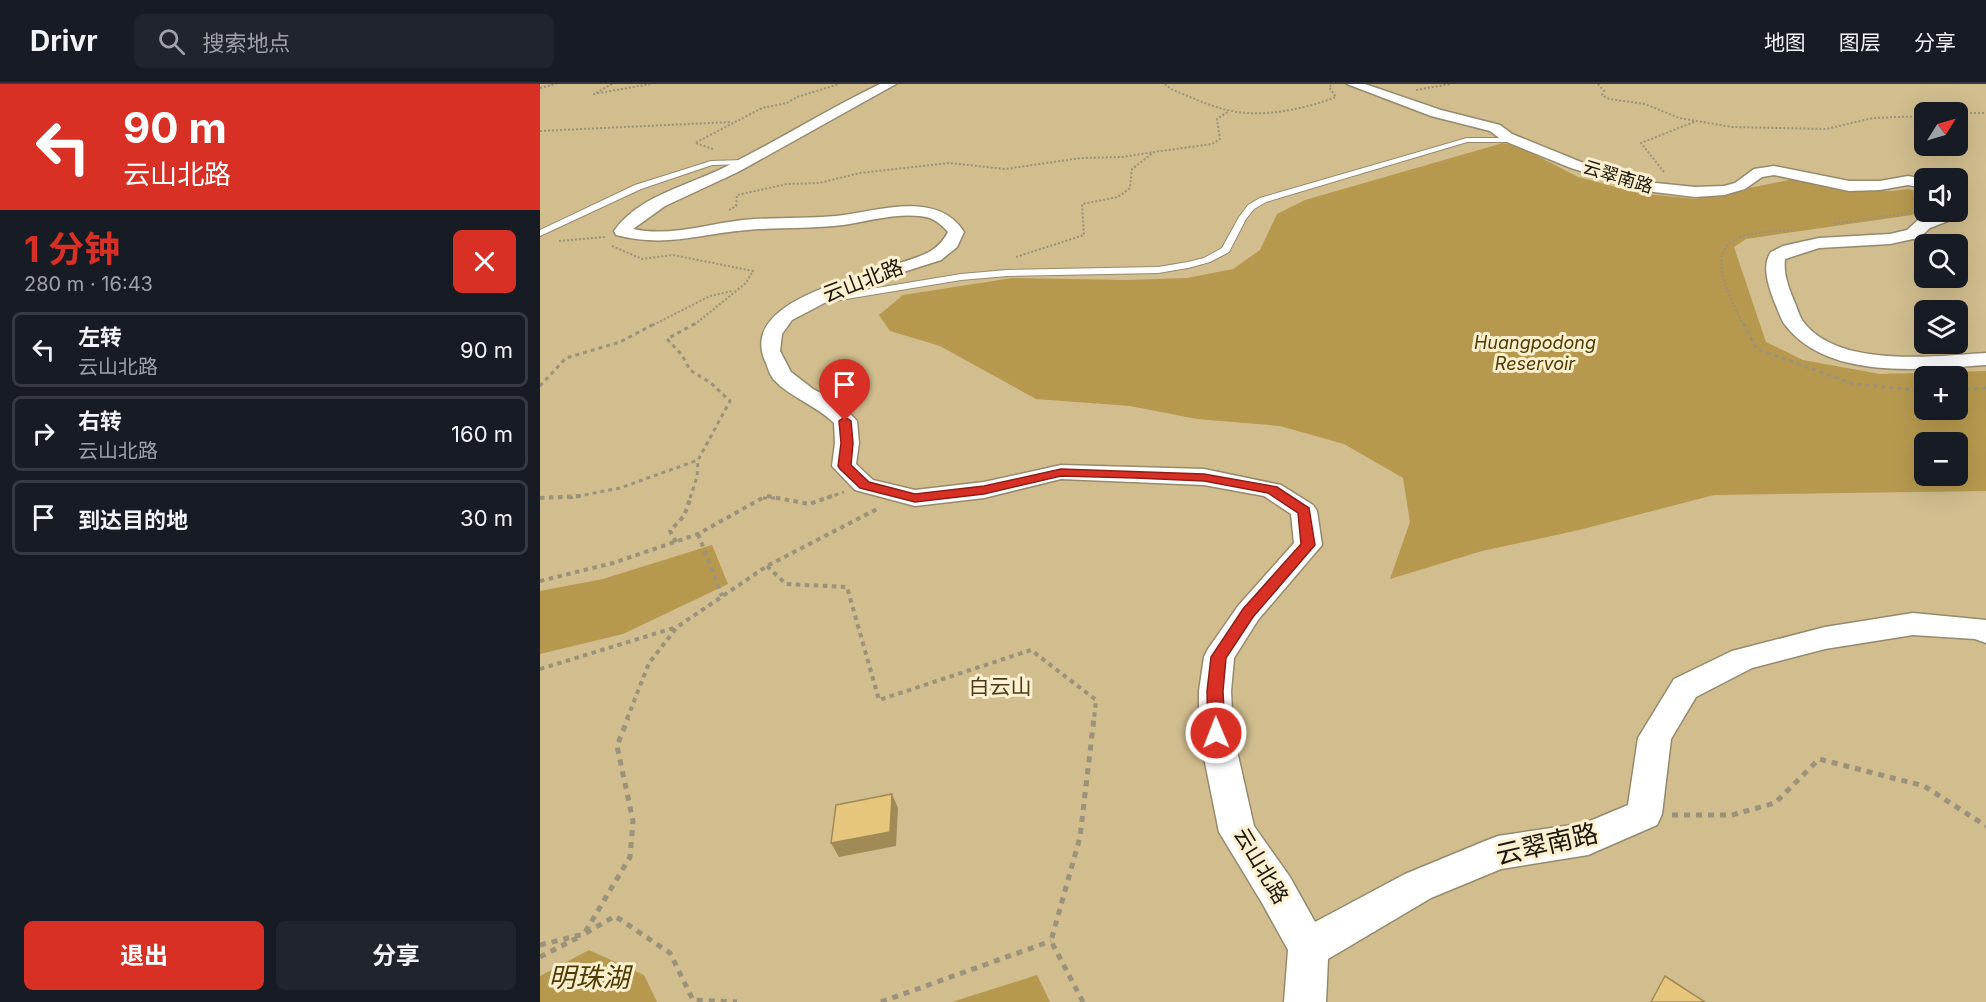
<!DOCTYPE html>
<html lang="zh">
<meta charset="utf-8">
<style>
body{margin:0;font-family:Inter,"Noto Sans SC",sans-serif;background:#20242c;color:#f1f3f6;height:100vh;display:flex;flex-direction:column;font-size:22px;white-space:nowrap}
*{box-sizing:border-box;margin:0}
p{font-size:20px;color:#9ea1a6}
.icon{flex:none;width:33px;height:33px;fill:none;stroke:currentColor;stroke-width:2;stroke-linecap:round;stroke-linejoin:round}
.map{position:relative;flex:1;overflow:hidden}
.side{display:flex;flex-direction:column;background:#171b24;width:540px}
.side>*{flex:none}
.top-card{background:#d93025;color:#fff;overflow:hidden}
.needle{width:39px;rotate:53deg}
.buttons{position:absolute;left:1374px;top:18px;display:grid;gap:12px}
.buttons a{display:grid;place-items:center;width:54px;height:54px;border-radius:9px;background:#171b24;box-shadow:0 6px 24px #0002;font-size:30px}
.pin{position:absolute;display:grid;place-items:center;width:51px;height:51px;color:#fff;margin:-62px -26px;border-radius:50% 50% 50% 0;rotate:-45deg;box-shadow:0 0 6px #0007}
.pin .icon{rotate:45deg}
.me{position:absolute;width:66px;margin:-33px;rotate:359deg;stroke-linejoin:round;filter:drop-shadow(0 0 4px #0008)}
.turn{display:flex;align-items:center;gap:21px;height:126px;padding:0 24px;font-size:27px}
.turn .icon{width:78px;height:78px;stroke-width:2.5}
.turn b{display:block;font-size:42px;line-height:51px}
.round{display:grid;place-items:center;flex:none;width:63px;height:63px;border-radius:9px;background:#20242c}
.summary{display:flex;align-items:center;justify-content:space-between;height:102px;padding:0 24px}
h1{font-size:36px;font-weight:700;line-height:45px;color:#d93025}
.cta{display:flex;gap:12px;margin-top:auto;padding:12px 24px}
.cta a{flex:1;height:69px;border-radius:9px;background:#d93025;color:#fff;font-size:24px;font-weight:700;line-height:69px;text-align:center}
.cta a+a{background:#20242c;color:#f1f3f6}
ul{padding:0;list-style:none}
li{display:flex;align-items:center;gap:18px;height:75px;margin:0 12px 9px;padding:0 12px;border:3px solid #363941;border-radius:9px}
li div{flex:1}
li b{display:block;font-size:22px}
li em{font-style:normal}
header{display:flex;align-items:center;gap:36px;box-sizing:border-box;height:84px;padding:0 30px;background:#171b24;border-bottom:2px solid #363941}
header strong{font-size:28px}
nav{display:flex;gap:33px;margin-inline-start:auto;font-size:21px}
.search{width:420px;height:54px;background:#20242c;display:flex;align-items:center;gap:15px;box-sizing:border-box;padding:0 21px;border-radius:9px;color:#9ea1a6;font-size:22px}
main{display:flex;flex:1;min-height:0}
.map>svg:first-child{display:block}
.green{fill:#d1bd8e;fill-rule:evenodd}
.water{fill:#b6994f;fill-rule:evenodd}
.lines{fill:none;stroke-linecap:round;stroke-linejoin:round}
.lane-casing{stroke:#968a6d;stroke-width:2}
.street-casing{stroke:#968a6d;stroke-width:3}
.path-far3{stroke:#9b927a;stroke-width:2;stroke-dasharray:2 2;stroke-linecap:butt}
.path-far2{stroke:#9b927a;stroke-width:3;stroke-dasharray:4 4;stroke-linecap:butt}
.path-far1{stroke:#9b927a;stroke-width:4;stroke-dasharray:4.5 4.5;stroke-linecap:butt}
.path{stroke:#9b927a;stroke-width:5;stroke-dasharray:6 6;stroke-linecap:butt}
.lane{fill:#fff;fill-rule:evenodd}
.street{fill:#fff;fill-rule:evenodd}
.shaded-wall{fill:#a08b57}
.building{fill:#e5c67c;stroke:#a08b57;stroke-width:1.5}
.route{fill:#d93025;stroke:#8d1f18;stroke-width:1.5}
.labels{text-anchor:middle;stroke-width:6;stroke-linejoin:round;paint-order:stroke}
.far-street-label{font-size:18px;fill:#1a160a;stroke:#fdf0d0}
.far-water-label{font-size:18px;font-style:italic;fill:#503c00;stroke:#fdf0d0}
.street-label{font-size:21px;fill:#1a160a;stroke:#fdf0d0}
.park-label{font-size:21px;fill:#483b1b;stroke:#fdf0d0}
.near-street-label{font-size:26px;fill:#1a160a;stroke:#fdf0d0}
.near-water-label{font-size:27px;font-style:italic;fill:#503c00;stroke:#fdf0d0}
</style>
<header>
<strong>Drivr</strong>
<div class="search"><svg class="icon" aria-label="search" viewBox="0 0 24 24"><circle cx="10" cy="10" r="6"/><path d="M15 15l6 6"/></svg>搜索地点</div>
<nav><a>地图</a><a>图层</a><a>分享</a></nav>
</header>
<main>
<section class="side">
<div class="top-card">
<div class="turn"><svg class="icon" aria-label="left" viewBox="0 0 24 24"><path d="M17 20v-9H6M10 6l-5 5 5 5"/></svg><div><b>90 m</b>云山北路</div></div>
</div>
<div class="summary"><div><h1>1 分钟</h1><p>280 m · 16:43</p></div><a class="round" style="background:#d93025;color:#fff"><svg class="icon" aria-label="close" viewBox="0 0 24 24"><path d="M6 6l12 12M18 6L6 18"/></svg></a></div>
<ul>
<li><svg class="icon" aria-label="left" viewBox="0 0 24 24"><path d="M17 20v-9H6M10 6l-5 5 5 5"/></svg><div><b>左转</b><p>云山北路</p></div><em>90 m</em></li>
<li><svg class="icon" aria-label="right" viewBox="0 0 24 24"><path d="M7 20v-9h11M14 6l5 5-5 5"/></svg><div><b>右转</b><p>云山北路</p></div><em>160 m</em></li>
<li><svg class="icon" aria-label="arrive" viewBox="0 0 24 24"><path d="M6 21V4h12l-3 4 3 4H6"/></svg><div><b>到达目的地</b></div><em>30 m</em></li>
</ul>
<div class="cta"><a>退出</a><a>分享</a></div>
</section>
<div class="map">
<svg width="1446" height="918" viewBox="0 0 1446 918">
<rect width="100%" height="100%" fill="#fdf0d0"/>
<path class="green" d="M0 0H1446V918H0ZM1384 28H1418V62H1384ZM1384 94H1418V128H1384ZM1384 160H1418V194H1384ZM1384 226H1418V260H1384ZM1384 292H1418V326H1384ZM1384 358H1418V392H1384Z"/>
<path class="water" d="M963 59 980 63 1038 93 1098 109 1155 115 1254 95 1293 105 1352 107 1369 105 1384 110V120L1372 131 1206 155 1194 163 1226 258 1263 276 1340 290 1446 287V407L1174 411 1039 446 942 467 850 495 870 438 863 394 804 360 740 342 657 335 590 322 496 315 400 262 350 247 339 231 363 211 472 194 586 196 647 194 693 185 720 166 737 130 765 116ZM1384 292H1418V326H1384ZM1384 358H1418V392H1384Z
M172 461 188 500 83 550 0 570V507L63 495Z
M49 866 104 891 117 918H0V892Z
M497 891 510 918H412Z"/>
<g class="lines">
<g class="lane-casing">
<path id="lane" d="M927 54H974L977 56 974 58H927L726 118 714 125 706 135 689 168 670 178 648 184 618 189 467 192 421 196 276 220 271 217 276 214 421 190 467 186 618 183 648 178 664 174 682 164 699 133 708 121 720 114Z
M204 76H207V80L172 81 101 105 0 152V146L95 101 171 77Z"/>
</g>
<g class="street-casing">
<path id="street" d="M340 0H356L198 88 125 122 93 145C130 153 167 140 203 136 234 133 265 135 296 132 336 128 397 105 424 148L417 163 401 176 313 204 252 236 242 250 240 267 251 288 273 305 300 319 317 337 319 359 316 380 333 396 375 406 444 398 521 381 664 385 741 401 773 421 777 427 782 461 718 536 694 574 691 607 693 649 714 742 750 793 775 838 865 790 945 757 958 752 1045 739 1088 721 1098 654 1134 595 1192 567 1285 543 1373 529 1446 536V559L1435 555 1373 551 1285 565 1212 584 1156 613 1131 655 1122 730 1117 741 1048 771 961 785 891 814 788 875 786 918H744L748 866 722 819 679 748 659 649V607L664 573 668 565 698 522 754 459 751 430 724 412 664 401 521 395 444 414 375 422 315 406 292 382 295 359 294 339C276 321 251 314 234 296 230 291 228 285 226 279 192 209 353 188 389 168 398 163 404 156 408 148 403 142 397 137 390 134 362 127 331 137 303 141 272 145 239 143 207 146 158 150 127 164 76 151L74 147C99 111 151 101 187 82 239 56 288 25 340 0Z
M807 0H825L901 26 960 41 972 50 1041 78 1106 98 1155 103 1184 102 1195 99 1214 85 1234 82 1309 97H1340L1368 92 1384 95V104L1368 101 1340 106 1309 107 1234 91 1222 93 1205 105 1184 111 1155 113 1106 107 1031 84 962 56 950 47 891 32Z
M1418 123 1425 128 1423 131 1390 144 1379 154 1373 155 1350 160 1279 164 1245 175C1243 190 1249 205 1255 219 1257 224 1259 231 1262 236 1296 285 1395 272 1446 269V281C1384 285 1289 297 1246 242 1240 235 1238 225 1234 217 1229 203 1221 182 1231 168L1243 162 1279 154 1350 150 1367 146 1378 136 1403 128H1418Z"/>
</g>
<path class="path-far3" d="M72 0 54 10 110 0
M625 0 631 5C648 12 665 20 683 25 718 35 762 26 796 13L789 3 793 0
M1058 0 1064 7 1062 11 1069 15 1105 20 1139 34 1192 43 1286 45 1333 34 1384 32
M0 4 16 0
M876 6 910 0
M1418 29H1446
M0 47 191 38
M173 65 155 59 222 24 247 19 257 13 299 0
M1124 88 1101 59 1154 38
M189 126 196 122 197 111 247 100 279 99 320 89 409 79 465 85 541 74 582 73 614 68
M1294 140 1367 129 1376 121 1372 114
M19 157 65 153
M72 162 102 175 133 171 213 187 206 199 154 241
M476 173 544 151 542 120 578 113 590 104 592 85 614 68 672 60 680 55 677 35 689 27
M113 241 170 212 192 207
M1204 241C1194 222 1168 176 1190 159 1206 146 1235 148 1254 146"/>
<path class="path-far2" d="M1203 239 1217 265 1314 300 1384 307
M0 302 26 274 80 258 116 239
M1418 306 1446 304
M29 414 80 404 158 376
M150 414 157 393 158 376 190 317 171 299 150 286 142 271 127 255 156 239
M223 414H235
M287 414 304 408"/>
<path class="path-far1" d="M227 412 269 420 292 412
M0 414 43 412
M158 450 182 512
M136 458 130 447 144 432 151 412
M227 482 246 500 307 503 339 616 491 566 556 616 554 635
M0 497 73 479 158 450 226 412
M0 585 137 543
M87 635 109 579 137 543 227 482 339 424"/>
<path class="path" d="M1132 731H1192L1235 719 1279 675 1384 702 1446 742
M46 849 75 832 130 869 153 916 197 918
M0 861 44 850 90 773 93 737 77 662 88 634
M0 873 37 854
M341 918 511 857
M543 918 511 857 540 753 554 634"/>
<use href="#lane" class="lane"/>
<use href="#street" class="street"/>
</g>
<path class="shaded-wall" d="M352 710 358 724 356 762 299 773 291 759Z"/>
<path class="building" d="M352 710 350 748 291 759 296 721Z
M1125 892 1165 918H1111Z"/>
<path class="route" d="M305 333 311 337 313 359 311 381 329 398 375 410 444 402 521 385 664 390 737 403 769 424 775 461 713 533 686 574 683 607 685 649 682 654 676 656 670 654 668 649 667 607 671 573 703 525 761 460 758 429 728 409 664 397 595 394 521 392 444 410 375 418 320 404 300 385 298 382 301 359 299 337Z"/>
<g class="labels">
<g class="far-street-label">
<text transform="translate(1078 93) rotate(17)" y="6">云翠南路</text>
</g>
<g class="far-water-label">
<text x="995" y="265">Huangpodong<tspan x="995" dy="21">Reservoir</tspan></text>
</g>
<g class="street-label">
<text transform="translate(323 197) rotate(-21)" y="7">云山北路</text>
<text transform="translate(721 782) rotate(59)" y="7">云山北路</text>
</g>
<g class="park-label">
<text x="460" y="610">白云山</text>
</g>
<g class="near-street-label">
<text transform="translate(1007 760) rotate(-13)" y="9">云翠南路</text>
</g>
<g class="near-water-label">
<text x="49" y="903">明珠湖</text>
</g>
</g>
</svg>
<div class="buttons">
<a><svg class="needle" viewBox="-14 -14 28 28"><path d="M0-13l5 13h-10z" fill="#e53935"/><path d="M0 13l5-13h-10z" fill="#9ea1a6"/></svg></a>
<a><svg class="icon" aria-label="sound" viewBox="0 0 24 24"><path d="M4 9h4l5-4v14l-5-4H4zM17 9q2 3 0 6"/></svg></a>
<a><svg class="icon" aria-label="search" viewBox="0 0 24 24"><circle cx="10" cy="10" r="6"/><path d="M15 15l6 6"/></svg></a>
<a><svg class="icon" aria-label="layers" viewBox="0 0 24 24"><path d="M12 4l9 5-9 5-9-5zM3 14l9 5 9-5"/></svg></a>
<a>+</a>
<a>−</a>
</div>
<div class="pin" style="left:305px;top:337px;background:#d93025"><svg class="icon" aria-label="arrive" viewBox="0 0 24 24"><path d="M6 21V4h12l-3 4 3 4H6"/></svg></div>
<svg class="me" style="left:676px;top:649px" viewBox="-20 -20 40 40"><circle r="17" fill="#d93025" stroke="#fff" stroke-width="3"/><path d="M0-11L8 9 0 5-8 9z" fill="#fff"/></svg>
</div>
</main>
